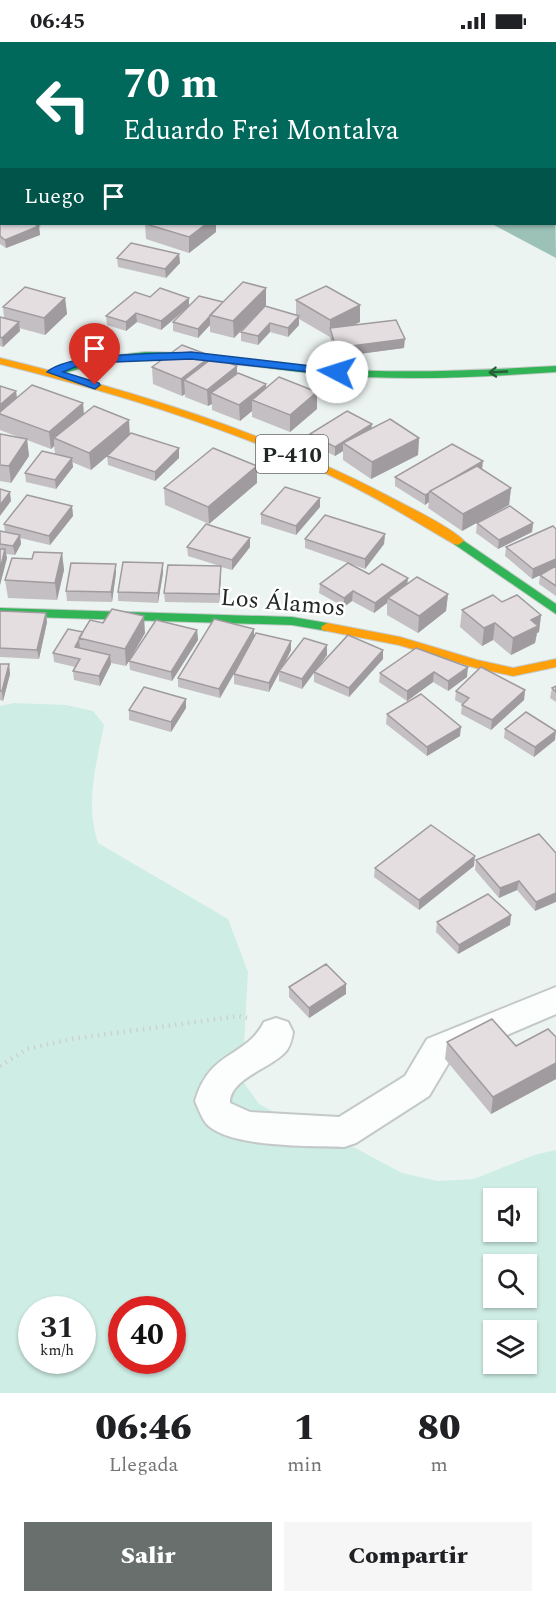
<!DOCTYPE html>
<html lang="es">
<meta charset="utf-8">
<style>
body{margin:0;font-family:Spectral,serif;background:#f6f6f6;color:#202124;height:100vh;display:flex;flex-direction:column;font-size:22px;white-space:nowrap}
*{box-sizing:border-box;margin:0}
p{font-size:20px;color:#757577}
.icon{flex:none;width:33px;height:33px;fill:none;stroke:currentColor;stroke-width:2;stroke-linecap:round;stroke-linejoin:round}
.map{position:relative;height:1351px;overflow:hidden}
.panel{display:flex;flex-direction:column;background:#fff;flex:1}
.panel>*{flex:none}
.top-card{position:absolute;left:0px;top:0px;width:556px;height:183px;box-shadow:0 2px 4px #0004;background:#00695c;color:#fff;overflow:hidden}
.fabs{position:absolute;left:483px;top:1146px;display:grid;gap:12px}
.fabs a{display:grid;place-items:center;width:54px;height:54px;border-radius:0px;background:#fff;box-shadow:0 2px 4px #0004;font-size:30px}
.speed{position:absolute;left:18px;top:1254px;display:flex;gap:12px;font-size:30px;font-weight:700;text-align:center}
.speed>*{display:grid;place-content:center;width:78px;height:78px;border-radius:50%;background:#fff;box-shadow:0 2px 4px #0004;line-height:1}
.speed small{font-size:15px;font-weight:400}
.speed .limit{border:9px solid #d22;background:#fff;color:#111}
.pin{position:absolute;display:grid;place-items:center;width:51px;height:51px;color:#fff;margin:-62px -26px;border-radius:50% 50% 50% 0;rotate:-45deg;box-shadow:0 0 6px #0007}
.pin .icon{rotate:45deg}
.me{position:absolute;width:66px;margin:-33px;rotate:275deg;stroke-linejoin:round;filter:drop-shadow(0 0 4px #0008)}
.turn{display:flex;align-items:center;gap:21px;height:126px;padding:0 24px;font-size:27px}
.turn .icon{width:78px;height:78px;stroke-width:2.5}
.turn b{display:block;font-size:42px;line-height:51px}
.then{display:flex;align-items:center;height:57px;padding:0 24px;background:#0003;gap:12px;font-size:22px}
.eta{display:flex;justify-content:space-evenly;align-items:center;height:102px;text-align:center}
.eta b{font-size:36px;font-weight:800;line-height:42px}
.cta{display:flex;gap:12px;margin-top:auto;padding:12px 24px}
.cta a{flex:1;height:69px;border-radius:0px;background:#696f6d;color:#fff;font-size:24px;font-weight:800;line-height:69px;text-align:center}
.cta a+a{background:#f6f6f6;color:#202124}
.status{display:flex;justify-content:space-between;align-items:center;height:42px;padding:0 30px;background:#fff;direction:ltr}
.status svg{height:16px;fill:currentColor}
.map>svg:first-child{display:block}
.green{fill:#ceede5;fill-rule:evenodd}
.water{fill:#9cc2b8}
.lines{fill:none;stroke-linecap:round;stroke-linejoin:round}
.lane-casing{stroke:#c3c9c7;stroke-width:2}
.street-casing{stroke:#c3c9c7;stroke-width:4}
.fast-casing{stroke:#c3c9c7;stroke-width:2}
.slow-casing{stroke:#c3c9c7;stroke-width:2}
.path{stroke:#cfd1d1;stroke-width:4.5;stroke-dasharray:1.5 5;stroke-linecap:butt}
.lane{fill:#fcfdfd;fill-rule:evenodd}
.street{fill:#fcfdfd;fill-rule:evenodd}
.fast{fill:#30b455;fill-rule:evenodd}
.slow{fill:#ff9f0a;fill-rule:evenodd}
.wall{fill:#c4bfc2}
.shaded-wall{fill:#a09b9e}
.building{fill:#e4dee1;stroke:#a09b9e;stroke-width:1.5}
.oneway{stroke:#285f39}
.route{fill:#1a73e8;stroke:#114b97;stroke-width:1.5}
.labels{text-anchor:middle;stroke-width:5;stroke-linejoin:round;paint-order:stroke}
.shield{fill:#fff;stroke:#646867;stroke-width:1.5}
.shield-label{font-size:22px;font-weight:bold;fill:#222726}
.street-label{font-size:24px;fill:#222726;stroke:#fff}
</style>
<div class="status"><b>06:45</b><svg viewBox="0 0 49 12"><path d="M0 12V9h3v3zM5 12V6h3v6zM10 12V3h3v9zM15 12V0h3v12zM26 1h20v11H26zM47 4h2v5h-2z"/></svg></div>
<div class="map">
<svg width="556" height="1351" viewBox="0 0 556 1351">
<rect width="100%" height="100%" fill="#ecf4f2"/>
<path class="green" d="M14 661 66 663 93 669 104 683C96 724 85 760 98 801L228 877 248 930 242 1038 259 1062 315 1091 344 1100 402 1131 438 1139 474 1137 534 1113 556 1108V1351H0V664ZM494 1156H526V1190H494ZM494 1222H526V1256H494ZM32 1268H82V1318H32ZM122 1268H172V1318H122ZM494 1288H526V1322H494Z"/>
<path class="water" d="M555 148 556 216 492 182H555Z"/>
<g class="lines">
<g class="lane-casing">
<path id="lane" d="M0 114H2V120H0Z"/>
</g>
<g class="street-casing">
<path id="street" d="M556 945V972L451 1017 429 1054 356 1101 344 1105C313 1104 224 1106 205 1080 201 1074 198 1066 195 1059 209 1008 246 1016 264 980L276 976 288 980 293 990C292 996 291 1002 287 1008 275 1025 229 1036 230 1061L250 1070 339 1075 405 1034 427 997Z"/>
</g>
<g class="fast-casing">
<path id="fast" d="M145 310C208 310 269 322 332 327 406 332 481 328 556 324V330C482 335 407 339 332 333 261 328 190 310 119 318 96 321 74 329 52 334L47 331 48 329 101 315Z
M458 495 556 562V572L454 502 452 499Z
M0 566 292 575 327 581 333 585 327 589 292 583 0 574Z"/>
</g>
<g class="slow-casing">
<path id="slow" d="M0 316C135 349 266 390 390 455 407 464 453 486 464 499L458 503 454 502C418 481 383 459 346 441 236 387 119 352 0 322Z
M327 581 400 595 477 618 513 626 556 617V625L513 634 476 626 399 603 322 588 321 585Z"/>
</g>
<path class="path" d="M0 1024 27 1007 72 997 239 974 247 976"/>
<use href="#lane" class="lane"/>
<use href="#street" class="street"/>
<use href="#fast" class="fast"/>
<use href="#slow" class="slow"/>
</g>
<path class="wall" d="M0 178 39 184 40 193 6 206 0 202Z
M145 182H216V190L189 211 146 197Z
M179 212 180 221 166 236 118 225 117 216Z
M266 246V263L234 296 210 290V283L198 296 173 289V280L184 269 161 288 137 280 126 289 107 283 106 274 150 255 189 256V264L223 260Z
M65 256 67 272 45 293 19 286 20 289 3 305 0 304V275L4 276 3 265Z
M296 258 360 280 353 283 404 306 336 315 330 295 299 277V283L288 295 270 290 258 303 241 299V290L296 273Z
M211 317 237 324V331L266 342V346L317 367 290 390 252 375V369L240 379 212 368V362L208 364 185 355V352L182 354 153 342 152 325Z
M0 344 16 349 17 356 83 361 84 372 130 392 179 406V416L155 439 108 423 107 414 91 428 72 420 73 425 56 447 26 440 25 431 55 412 54 404 51 407 27 398 29 414 11 441 0 439V392L21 396 0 388Z
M372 386 419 396 418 413 371 437 343 418V409L335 414 310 401V392Z
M482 427 511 446 509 463 462 489 428 466 429 460 425 463 395 444V435Z
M257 441 209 482 165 463 164 446Z
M72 464 73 474 50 503 20 496 21 502 15 513 6 512 7 516 0 543V489L5 490 4 482Z
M320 465 296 493 261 482V472Z
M477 481H533L532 490 498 507 476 491Z
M556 487V554L539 542 540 533 532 537 505 514 506 505Z
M385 492 384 502 365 527 305 506V497Z
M250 496V505L232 528 221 525V534L219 561 165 560 164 551 220 524 188 514 187 505Z
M62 511 64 528 57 558 8 556 5 538 32 517Z
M163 521V531L158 561 118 559V550Z
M116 531 112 560 67 559 66 549Z
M369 532 448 552 446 569 418 591 387 573V561L374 571 352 559 344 565 319 551 320 542Z
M502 560 541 573 539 590 537 591 535 601 511 613 493 598 482 604 460 585 462 568Z
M0 569 46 571 47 580 39 617 0 615Z
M254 587V595L291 599V608L283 625 327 603V613L317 627 383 617 349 655 314 640V631L302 647 279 639V631L269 650 234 642V632L237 627 220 656 178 645V636Z
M197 588 198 598 172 639 130 628 129 619 126 624 111 621V622L100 644 74 638 73 629 75 625 54 620 53 611 83 590 145 591 130 617Z
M416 606 467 635 448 649 433 640 407 659 379 640 380 631Z
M0 622H9L10 632 3 659 0 658Z
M556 644V660L550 656 552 646Z
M525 648 524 658 491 688 461 672 462 662 455 658 456 649Z
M186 666 171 690 129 678V668Z
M387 672 460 694 427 714 386 682Z
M505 687 555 698 534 715 504 696Z
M556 811 535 869 517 848 499 856 475 828 476 818Z
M474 824 419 868 374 835 375 826Z
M511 873 510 883 458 912 436 890 437 880Z
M346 942V952L309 976 289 955V945Z
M556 995V1037L491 1072 445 1017 447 1000 516 1004Z"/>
<path class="shaded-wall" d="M206 182H216V190L189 211V195Z
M39 184 40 193 6 206 5 198Z
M179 212 180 221 166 236 165 227Z
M266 246V263L234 296 233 279Z
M65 256 67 272 45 293 44 276Z
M189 256V264L161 288V279Z
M360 263V280L332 293 330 286V278Z
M136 271 137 280 126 289V280Z
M210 274V283L198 296V287Z
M299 274V283L288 295V286Z
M19 280 20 289 3 305 2 296Z
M270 281V290L258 303V294Z
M405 297 404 306 336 315V306Z
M211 314 212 331 184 338 185 352 182 354 181 337Z
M237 324V341L211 351 212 362 208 364 207 348Z
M266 342V358H252V369L240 379 239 363Z
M16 349 17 358 0 372V363Z
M317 350V367L290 390V373Z
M83 361 84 378 54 396V404L51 407 49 390Z
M129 378 130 395 91 428 89 411Z
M372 382 371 391 343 401V409L335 414V405Z
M419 396 418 413 371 437 372 420Z
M27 397 29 414 11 441 9 424Z
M179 406V416L155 439V430Z
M72 416 73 425 56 447 55 438Z
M483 419 482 428 431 450Z
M257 424V441L209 482 208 465Z
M511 446 509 463 462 489 463 472Z
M10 450 11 459 0 474V463Z
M429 451V460L425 463V453Z
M320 456V465L296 493V484Z
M72 464 73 474 50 503 49 494Z
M533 481 532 490 498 507 499 498Z
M385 492 384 502 365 527V517Z
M20 493 21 502 15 513 13 504Z
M250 496V505L232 528V518Z
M5 507 7 516 0 543V528Z
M62 511 64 528 57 558 55 541Z
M556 517V526L532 537 533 527Z
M163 521V531L158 561V551Z
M116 522V531L112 560 111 550Z
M221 524V534L219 561V552Z
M408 536 407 545 388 556 387 561 374 571 375 561Z
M353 549 352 559 344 565V556Z
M448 552 446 569 418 591 419 574Z
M46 571 47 580 39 617 37 608Z
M541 573 539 590 537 591 535 601 511 613 513 596 531 578Z
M144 574 145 591 126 624 125 607Z
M495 581 493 598 482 604 484 586Z
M254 587V596L220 656 219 647Z
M197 588 198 598 172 639 171 630Z
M79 598 80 607 75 605Z
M291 599V608L280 630 279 629V631L269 650V641Z
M327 603V613L302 647V637Z
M383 608V617L349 655V646Z
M110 613 111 622 100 644 99 634Z
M9 622 10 632 3 659 2 649Z
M468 625 467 635 448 649V639Z
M434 630 433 640 407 659V649Z
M525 648 524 658 491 688 492 678Z
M186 657V666L171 690V680Z
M461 685 460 694 427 714V705Z
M556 689 555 698 534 715 535 705Z
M475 814 474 824 419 868V858Z
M519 839 517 848 499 856 500 846Z
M556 851V860L535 869 536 860Z
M511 873 510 883 458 912 459 903Z
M346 942V952L309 976V966Z
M556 1021V1037L491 1072 493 1055Z"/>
<path class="building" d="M2 177V182H34L39 184 5 198 0 194V178Z
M146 182H206L189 195Z
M131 201 179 212 165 227 117 216Z
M243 240 266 246 233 279 210 273Z
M326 244 360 263 330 278 296 258Z
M25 245 65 256 44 276 3 265Z
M160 246 189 256 161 279 136 271 126 280 106 274 135 250 150 255Z
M199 254 223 260 198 287 173 280Z
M265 264 299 274 288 286 270 281 258 294 241 290Z
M0 275 19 280 2 296 0 295Z
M396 278 405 297 336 306 330 286Z
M182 303 211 314 181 337 152 325Z
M214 315 237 324 207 348 184 338Z
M238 331 266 342 239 363 211 351Z
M279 335 317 350 290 373 252 358Z
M32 343 83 361 49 390 0 372V370Z
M0 344 16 349 0 363Z
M94 364 129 378 89 411 54 396Z
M347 369 372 382 335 405 310 392Z
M390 377 419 396 372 420 343 401Z
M131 391 179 406 155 430 107 414Z
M0 392 27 397 9 424 0 423Z
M452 402 483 419 454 436 430 449 429 451 425 453 395 435Z
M213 406 257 424 208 465 164 446Z
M42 409 72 416 55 438 25 431Z
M477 424 511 446 463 472 430 449Z
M285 445 320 456 296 484 261 472Z
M0 447 10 450 0 463Z
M27 453 72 464 49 494 4 482Z
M510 464 533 481 499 498 477 481Z
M325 473 385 492 365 517 305 497Z
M206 482 250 496 232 518 187 505Z
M553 484 556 487V517L533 527 506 505Z
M0 489 20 493 13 504 0 502Z
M0 507H5L0 528Z
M34 510 62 511 55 541 5 538 12 516 32 517Z
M123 520 163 521 158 551 118 550Z
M71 521 116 522 111 550 66 549Z
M348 521 369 532 382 522 408 536 375 561 353 549 344 556 320 542Z
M168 523 221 524 219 552 164 551Z
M556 524V544L540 533Z
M417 535 448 552 419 574 388 556Z
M493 553 502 560 517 553 541 573 531 578 538 584 513 596 495 581 484 586 462 568Z
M112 567 144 574 125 607 79 596 90 578 103 581Z
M0 569 46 571 37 608 0 606Z
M214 577 254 587 219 647 178 636Z
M156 578 197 588 171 630 129 619Z
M68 587 83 590 75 605 110 613 99 634 73 629 80 617 53 611Z
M256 591 291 599 269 641 234 632Z
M348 593 383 608 349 646 314 630Z
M304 596 327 603 302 637 279 629Z
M416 606 468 625 448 639 434 630 407 649 380 631Z
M0 622H9L2 649H0Z
M481 625 525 648 492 678 462 663 469 656 456 649Z
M556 644V650L552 646Z
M144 645 186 657 171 680 129 668Z
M421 652 461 685 427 705 387 672Z
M526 670 556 689 535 705 505 687Z
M431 783 475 814 419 858 375 826Z
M539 792 556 811V851L536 860 519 839 500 846 476 818Z
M488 852 511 873 459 903 437 880Z
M326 922 346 942 309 966 289 945Z
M492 977 516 1004 548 987 556 995V1021L493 1055 447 1000Z"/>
<defs><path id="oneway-shaft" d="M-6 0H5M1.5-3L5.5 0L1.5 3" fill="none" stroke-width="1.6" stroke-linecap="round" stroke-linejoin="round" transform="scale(1.5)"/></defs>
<use class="oneway" href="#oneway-shaft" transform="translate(498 330) rotate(177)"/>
<path class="route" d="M191 310 337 327 342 330 337 333 191 317 114 320 75 325 63 330 99 341 100 343 95 347 47 330C70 310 159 312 191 310Z"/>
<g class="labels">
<rect class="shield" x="256" y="393" width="72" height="38" rx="4.5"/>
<g class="shield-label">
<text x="292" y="420">P-410</text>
</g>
<g class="street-label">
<text transform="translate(283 560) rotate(5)" y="8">Los Álamos</text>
</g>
</g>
</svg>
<div class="fabs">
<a><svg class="icon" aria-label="sound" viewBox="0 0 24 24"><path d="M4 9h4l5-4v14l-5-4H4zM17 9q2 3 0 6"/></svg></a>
<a><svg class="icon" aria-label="search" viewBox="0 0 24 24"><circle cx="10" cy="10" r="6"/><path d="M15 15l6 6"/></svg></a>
<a><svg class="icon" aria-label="layers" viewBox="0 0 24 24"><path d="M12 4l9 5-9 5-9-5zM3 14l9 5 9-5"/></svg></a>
</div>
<div class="speed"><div>31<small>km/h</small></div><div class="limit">40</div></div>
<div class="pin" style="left:95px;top:343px;background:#d93025"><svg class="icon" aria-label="arrive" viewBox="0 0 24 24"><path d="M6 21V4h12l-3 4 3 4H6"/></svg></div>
<svg class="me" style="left:337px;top:330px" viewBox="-20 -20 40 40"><circle r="19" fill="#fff"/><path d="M0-13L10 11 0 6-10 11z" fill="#1a73e8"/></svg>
<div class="top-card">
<div class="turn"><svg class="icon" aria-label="left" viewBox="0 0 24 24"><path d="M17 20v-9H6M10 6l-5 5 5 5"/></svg><div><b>70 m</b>Eduardo Frei Montalva</div></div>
<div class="then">Luego<svg class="icon" aria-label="arrive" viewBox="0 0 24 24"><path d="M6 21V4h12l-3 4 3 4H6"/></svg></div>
</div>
</div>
<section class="panel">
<div class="eta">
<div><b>06:46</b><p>Llegada</p></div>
<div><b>1</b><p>min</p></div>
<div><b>80</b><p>m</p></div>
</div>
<div class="cta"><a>Salir</a><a>Compartir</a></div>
</section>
